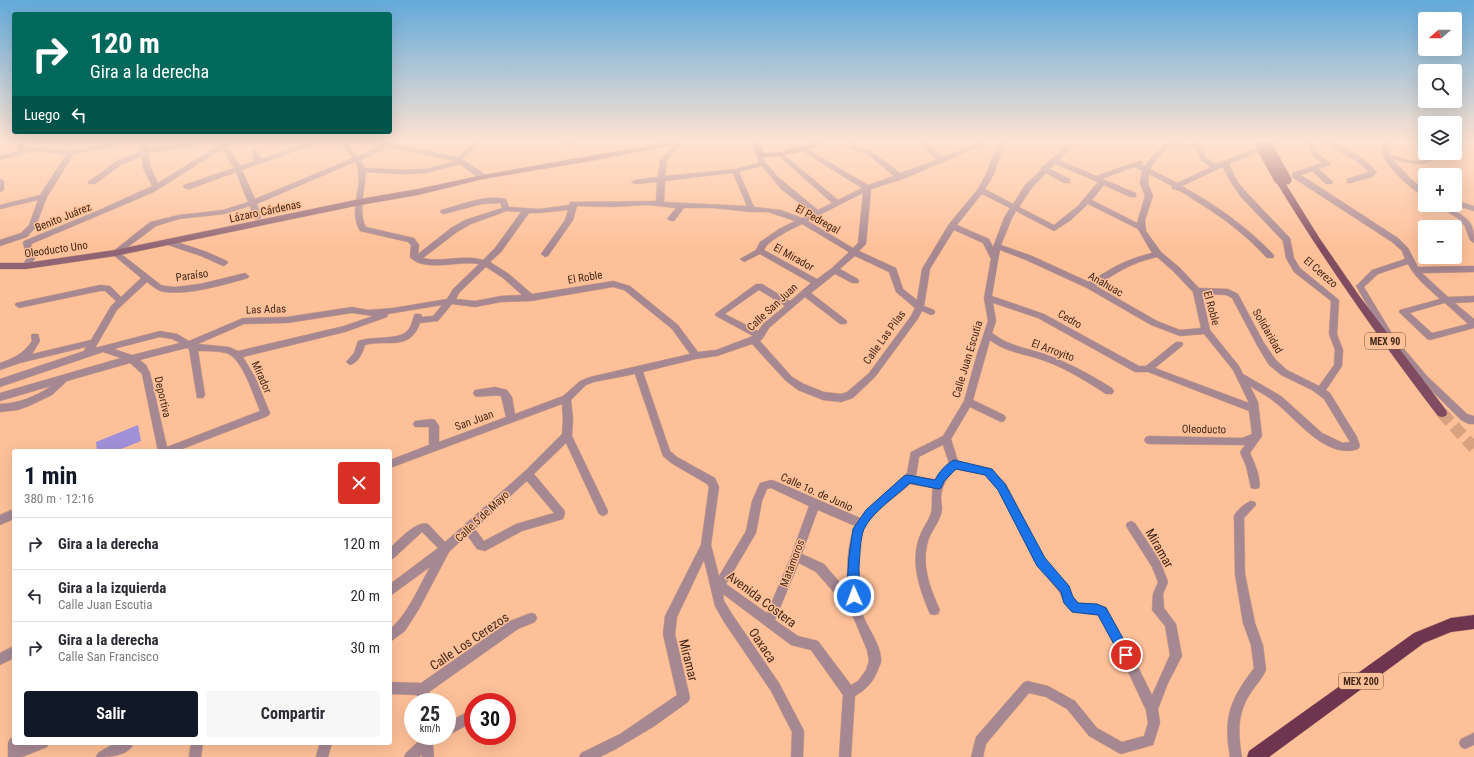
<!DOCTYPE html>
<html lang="es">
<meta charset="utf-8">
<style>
body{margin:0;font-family:"Roboto Condensed",sans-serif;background:#f7f7f7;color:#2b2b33;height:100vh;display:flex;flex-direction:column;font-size:15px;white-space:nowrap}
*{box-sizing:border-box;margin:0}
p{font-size:13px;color:#7c7c81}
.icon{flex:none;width:22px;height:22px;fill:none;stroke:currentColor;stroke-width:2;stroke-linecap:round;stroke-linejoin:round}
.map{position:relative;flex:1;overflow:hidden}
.panel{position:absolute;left:12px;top:449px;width:380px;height:296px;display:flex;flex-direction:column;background:#fff;border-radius:4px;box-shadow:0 4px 16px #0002}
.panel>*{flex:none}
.guide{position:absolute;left:12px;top:12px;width:380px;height:122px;border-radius:4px;box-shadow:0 4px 16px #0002;background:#00695c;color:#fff;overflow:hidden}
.needle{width:26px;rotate:250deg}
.tools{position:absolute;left:1418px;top:12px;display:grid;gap:8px}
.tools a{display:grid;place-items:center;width:44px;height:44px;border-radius:4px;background:#fff;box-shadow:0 4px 16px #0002;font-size:20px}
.speed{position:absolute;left:404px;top:693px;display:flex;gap:8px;font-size:20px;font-weight:700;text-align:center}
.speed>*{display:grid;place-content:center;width:52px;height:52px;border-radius:50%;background:#fff;box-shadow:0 4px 16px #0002;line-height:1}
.speed small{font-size:10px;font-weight:400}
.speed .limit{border:6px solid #d22;background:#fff;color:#111}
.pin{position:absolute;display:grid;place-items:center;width:34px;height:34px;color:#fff;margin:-17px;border:2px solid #fff;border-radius:50%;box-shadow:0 1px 4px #0007}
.me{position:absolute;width:44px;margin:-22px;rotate:358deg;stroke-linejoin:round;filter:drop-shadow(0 0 3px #0008)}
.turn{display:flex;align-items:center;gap:14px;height:84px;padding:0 12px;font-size:18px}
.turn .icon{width:52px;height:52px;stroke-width:2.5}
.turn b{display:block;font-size:28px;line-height:34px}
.then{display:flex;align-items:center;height:38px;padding:0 12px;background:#0003;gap:8px;font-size:15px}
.round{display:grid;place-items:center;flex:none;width:42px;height:42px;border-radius:4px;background:#f7f7f7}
.summary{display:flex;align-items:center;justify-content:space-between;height:68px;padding:0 12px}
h1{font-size:24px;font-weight:700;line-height:30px;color:#111827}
.button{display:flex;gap:8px;margin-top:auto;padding:8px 12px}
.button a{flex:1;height:46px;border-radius:4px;background:#111827;color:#fff;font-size:16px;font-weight:700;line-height:46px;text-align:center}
.button a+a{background:#f7f7f7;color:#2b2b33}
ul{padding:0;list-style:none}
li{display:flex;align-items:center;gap:12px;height:52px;padding:0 12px;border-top:1px solid #e1e1e2}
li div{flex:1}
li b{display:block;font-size:15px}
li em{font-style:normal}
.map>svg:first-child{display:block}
.green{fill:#a190da}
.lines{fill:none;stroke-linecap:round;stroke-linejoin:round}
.primary-tunnel{stroke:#d8a280;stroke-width:12;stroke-dasharray:12 6;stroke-linecap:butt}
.street-casing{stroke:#d8a280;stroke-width:1}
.secondary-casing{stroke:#d8a280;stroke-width:1}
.primary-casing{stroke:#d8a280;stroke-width:1}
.highway-casing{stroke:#d8a280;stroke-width:1}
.street{fill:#a68893;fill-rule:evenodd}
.secondary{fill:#8f6576;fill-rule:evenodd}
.primary{fill:#7f4c61;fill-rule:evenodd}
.highway{fill:#6f354f;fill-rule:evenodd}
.primary-bridge-casing{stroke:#d8a280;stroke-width:10;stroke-linecap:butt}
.primary-bridge{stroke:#7f4c61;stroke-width:9}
.route{fill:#1a73e8;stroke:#114b97}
.labels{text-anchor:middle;stroke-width:3;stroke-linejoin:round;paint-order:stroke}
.shield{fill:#fec099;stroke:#7a5640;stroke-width:1}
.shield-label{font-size:10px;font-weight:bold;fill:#41291a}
.street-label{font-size:11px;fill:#41291a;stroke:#fec099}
.near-street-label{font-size:13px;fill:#41291a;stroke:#fec099}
</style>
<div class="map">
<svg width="1474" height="757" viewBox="0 0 1474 757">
<rect width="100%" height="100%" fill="#fec099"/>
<path class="green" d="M138 425 141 441 116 451H97L96 442Z"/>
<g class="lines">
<path class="primary-tunnel" d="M1442 413 1474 448"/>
<g class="street-casing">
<path id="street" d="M16 142H22L25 149C40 146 53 150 69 151 87 151 106 139 124 142L121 144 73 155 47 197 35 228 27 237 0 246V240L21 233 29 225 38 200 0 209V205L40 195 66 155 35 151 0 160V156L19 151Z
M140 142H146L148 149 193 142H205L202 144 148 154 151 168 158 183 219 145 218 143 219 142H223L225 143 238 142 237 143 227 147 240 166 254 161 252 151 253 150H257L261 159 312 142H320L319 143 242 170 255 199 353 158 339 142H345L358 156 384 143 395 142 394 144 457 157 474 142H481L462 159 486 175V179H480L460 164 426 173 401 174 366 172C365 188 358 214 366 227L414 238 419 245 418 254 451 228 465 220 502 208 500 203 482 204 444 214 440 212 441 210C462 205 484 194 506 199L509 207 539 209 569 205 570 202H573L656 201 657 182 635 184 631 182 635 180 658 177 660 160 677 142H683L667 160 665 176 735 169 759 163 757 155 760 153 762 154 766 163 778 177 818 210 832 203 778 155V153H782L838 200 862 188 799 149V147H803L868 185 894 176 865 152 853 150 843 142H850L857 147 869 149 900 173 937 160 919 142H926L943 157 980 142H988L987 143 903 179 871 189 866 244 859 251 896 268 903 289 917 300 922 269 949 224 978 189 986 174 999 142H1005L994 174 985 189 1013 204 1025 185 1041 170V167C1048 166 1048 159 1053 158L1070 142H1076L1059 160 1096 176 1139 161H1141L1143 163 1141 165 1145 166 1150 159 1167 142 1195 145V142H1201L1206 158 1216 164 1272 142H1280L1279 143 1229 164 1237 181 1247 193 1290 238 1294 258 1300 268 1339 300 1337 334 1343 350 1342 366 1326 390 1330 393 1357 437 1360 446 1358 449C1327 460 1297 420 1276 403 1268 396 1258 392 1250 386L1258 402 1262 436 1250 453C1254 461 1262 480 1259 488L1255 489 1251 488 1246 466 1240 452 1245 445 1149 444 1146 443 1144 440 1146 437 1149 436 1242 438 1252 434 1249 411 1148 372H1135L1038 318 993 303 996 321 992 333C1011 348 1034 349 1055 358 1075 366 1094 377 1112 388L1114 391 1112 394H1106C1086 381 1067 369 1045 361 1027 354 1006 353 990 340L973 400 1004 415 1006 418 1004 421 1001 422 970 407 951 439 958 461 991 469 1006 484 1045 559 1069 586 1072 596 1079 603 1097 604 1106 607 1130 651 1152 695 1170 655 1165 626 1152 610 1153 594 1158 582 1152 567 1126 526 1127 523 1131 521 1135 523 1160 561 1168 582 1163 594 1164 608 1176 624 1182 656 1168 683 1158 709 1160 723 1153 745 1121 754 1117 752 1089 736 1067 709 1046 697 1029 693 986 744 983 757H971L976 737 1023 683 1027 681 1048 686 1075 701 1097 728 1122 742 1144 736 1148 723 1146 710 1122 659 1098 615 1072 612 1064 603 1060 593 1037 565 998 490 985 475 956 469C948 477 941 486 941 498 941 502 942 506 942 510 940 521 933 529 929 538 920 563 930 588 940 610L938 614 934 615 930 614C920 590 910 564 919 538 922 529 928 522 931 513 933 505 931 496 933 488L910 484C896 497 870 514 863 531 856 550 857 587 860 607 864 624 882 644 881 661 881 664 878 669 877 672 872 684 865 690 855 696L851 757H839L843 695 811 650 791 645 723 594 724 601 732 614 779 683 802 727 804 731 803 757H791L792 732 771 691 724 622 715 606 704 560 677 617 675 634 690 698 688 702 653 727 616 749 600 757H579L581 753 620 734 677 695 663 634 665 616 701 545 709 487 707 484 671 463 663 456 635 374 594 382 586 385 571 400 573 419 572 436 608 511 607 514 603 516 599 514 566 443 534 474 564 510 565 513 563 519 522 531 485 551 477 549 467 535 449 552 419 609 405 631 390 642V629C408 614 418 588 430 567L390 596V584L438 548 422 532 394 558 390 560V548C398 541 416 520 428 524L445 542 525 471 562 434 563 419 562 404 390 468V460L429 445V427H415L413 424 415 421 432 419 435 420 439 426V442L506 417 501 396C492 394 483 398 475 396L473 393 475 390 495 387 507 390 512 397 515 414 563 396 580 381 590 377 690 354 672 329 624 290 613 287 531 301 501 302 475 307 452 304 438 321 420 323C410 352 387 339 365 345 362 354 359 362 350 365L346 362 354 353 358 341C370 336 400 340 407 331 412 327 412 319 415 314H421L422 317 433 316 442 305 388 314 387 317 345 332 243 357 255 377 270 413 268 416 177 451H158L142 374 130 363 67 381 52 395 29 406 18 410 0 412V404C19 403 35 397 51 386L0 401V393L121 358 103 352 0 387V379L84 351 86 347 20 363 0 370V363C14 358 23 354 32 341L31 336 32 334H38L40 341 32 354 91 340 111 306 116 301 105 291H100L19 308 15 305 16 303 100 285 110 286 121 297 141 278 111 253 150 222 179 215 223 210 248 202 236 172 190 189H187L183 187 184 185 234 168 222 149 154 192 31 244 35 258 29 268H23L22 266 27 258 23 243 24 241 97 211 152 186 143 168 142 156 121 165 95 184H89L88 182 117 161 141 151ZM1171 145 1197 149 1201 160 1211 167 1177 183 1150 169 1155 161ZM388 147 456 161 426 169 401 170 365 168 361 160ZM355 162C367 183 346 207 360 231L408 242 411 245 410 257C424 273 460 260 479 264L453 289 447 299 393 308 368 310 352 307 287 317 243 318 189 341 177 334 160 331 95 348 117 310 147 282C153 287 158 291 165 292 190 295 224 285 248 278L249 276 245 273 200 284 175 287 165 286 161 285 120 253 156 226 179 219 224 214 250 206 254 219H260L261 217 257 204ZM1055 164 1098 182 1078 206 1054 225 1019 207 1031 189 1046 173 1064 183H1070V179L1050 169ZM762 166 781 189 812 213 802 218 781 210 754 207 739 172ZM1134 167 1142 171 1140 183 1145 196 1137 223 1092 200 1104 185 1130 197H1136V193L1102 179ZM1223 167 1230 181 1241 197 1283 241 1286 258 1294 272 1331 301 1329 334 1335 350 1334 365 1319 386 1287 370 1276 360 1264 343 1238 294 1228 289 1199 288 1179 267 1161 252 1146 231 1145 220 1153 196 1148 183 1149 174 1172 186V189C1180 190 1187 195 1194 200 1221 216 1246 235 1267 258H1273L1274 256 1273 254C1246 226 1216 205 1182 186ZM733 173 747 206 664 202 665 181ZM863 193 858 243 853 248 808 221ZM982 194 1010 208 1004 218 993 247 989 239 957 225ZM1088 204 1138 229 1152 253C1126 259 1112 268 1089 282L1032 256 1001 245 1012 218 1016 211 1054 231 1071 220ZM647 205 676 208 667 219 671 221H674L684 208H713L752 212H768L795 221 779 229 760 242 756 250 740 259 744 262 760 254 811 283 790 301 762 284H756L715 314 716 316 753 336 716 350 698 352 678 325 630 286 613 281 532 294 509 274 490 262 501 252 529 213H539L568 210 565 220 541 254 545 257 548 256 573 220 577 206 612 207ZM507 211 521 212 495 248 483 260C463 254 443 263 423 258L457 232 471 224ZM802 224 849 252 832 268 817 279 764 250C768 240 792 229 802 224ZM954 230 983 243 991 259 984 298 988 321 977 354 964 401 943 436 911 452 907 473 868 508 860 518 775 481 771 480 760 483 752 501 746 531 719 576 711 545 719 487 715 478 677 457 670 451 643 372 696 359 717 356 752 344 786 381 798 390 823 400 841 402 853 398 875 377 917 320 922 311 931 315 934 314 935 312 934 310 924 306 930 269ZM1000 250 1026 260 1087 288 1151 325 1180 336 1204 334 1233 370 1249 403 1155 368 1182 346 1183 344 1182 342H1176L1146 366H1139L1044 314 992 296ZM855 256 889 272 896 292 915 308 911 316 869 373 847 392 841 394 824 392 804 384 792 377 760 341 763 338 769 328 805 297 840 324H846L847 322 846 320 811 293 835 274 852 283H858L859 281 858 279 840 269ZM1157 257 1173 271 1193 292 1201 328 1180 330 1157 321 1096 286C1118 272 1131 263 1157 257ZM486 267 503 278 522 295 501 296 475 301 456 299 459 293ZM759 290 785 306 763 324 758 331 725 314ZM1202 294 1226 295 1232 298 1258 347 1269 365 1281 375 1312 390 1324 399 1350 442 1343 443 1322 433 1281 396 1243 374 1239 366 1210 330ZM352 313 373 316 344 326 238 351 229 347 198 344 244 324 287 323ZM160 337 172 339 180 343 132 355 114 349ZM187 348 189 349 197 398H203L205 395 198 351C207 351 217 351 226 353 242 357 254 397 260 411L167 447 150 373 146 365 140 360ZM943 445 949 463 936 480 916 476 919 457ZM527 481 554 513 516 524 484 541 475 529ZM771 488 809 506 791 556 767 613 726 584 756 533 762 501 767 489ZM818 510 855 526C846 546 847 571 848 592L824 564 802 554ZM799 563 816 572 851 612 867 650 869 661 866 670 858 681 851 685 818 641 798 636 775 620Z
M567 142H575L566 146H562V144Z
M1307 142H1313L1318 154 1331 164 1319 169 1333 182 1332 184H1326L1312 171 1301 175 1398 238 1408 248 1418 267 1474 266V272L1422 273 1448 297 1474 296V302L1455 303 1474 319V328L1430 340 1427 339 1399 312 1400 310 1440 299C1428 288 1415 278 1408 264L1378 274 1364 287 1394 337 1427 376 1467 414 1474 416V424H1469L1461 420 1421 380 1388 341 1356 286 1372 270 1405 259 1402 251 1392 242 1292 177V173L1322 163 1313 156ZM1445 303 1468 324 1432 333 1410 313Z
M1322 142C1339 140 1367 159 1377 173L1372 177 1350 183H1347V179L1369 172 1355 160Z
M1382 142H1388L1389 155C1399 157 1412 162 1421 161 1430 160 1430 153 1441 153 1426 170 1412 163 1392 159L1412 180 1425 190V196C1414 193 1389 168 1384 158 1381 153 1382 147 1382 142Z
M0 179 4 181V190L0 192Z
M1455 200 1474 206V211L1455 205Z
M1437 205C1446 205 1450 207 1457 212 1472 221 1474 226 1474 243L1470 240 1464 224 1454 227H1441L1442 225 1460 220Z
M1425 231V237H1420L1419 235Z
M168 239 207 252 227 261 228 263 224 266 221 265 201 256 165 244 164 242 165 240Z
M1251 501 1255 502 1256 505 1244 518 1245 574 1255 623 1263 645 1266 670C1262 679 1255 686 1250 694 1237 714 1238 734 1242 757H1230C1223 717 1230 700 1254 668L1251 645 1243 623 1235 574 1234 516C1237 510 1245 503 1251 501Z
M14 509V519L0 525V515Z
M531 613 535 614 537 618 535 622 518 629 429 692 430 702H418L417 695 390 694V682L421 683 510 621Z
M14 646V658L0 665V653Z
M473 709V722L447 736V723Z
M1474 733V745L1465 749 1461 747 1459 743 1461 739Z
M420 736H442L440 740 433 745 434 757H422V755L419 757H404L406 753 420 740Z
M14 737V743H20V745L27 743H49L47 747 22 757H8V743L10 739Z
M115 743H134C128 757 108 757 96 757L98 753Z
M191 743H203L201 757H189Z
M320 743H332L328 757H316Z"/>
</g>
<g class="secondary-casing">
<path id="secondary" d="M669 142H682L678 144 596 160 483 179 418 195 360 205 115 256 26 269H0V263H26L115 250 360 199 418 189 483 175Z
M750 142H757L761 146 763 153 780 152 814 142H825C817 149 764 162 756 155L753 147Z"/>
</g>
<g class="primary-casing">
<path id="primary" d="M1276 178H1282L1320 239 1360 297 1446 410 1447 413 1446 416 1442 417 1438 416C1380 340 1325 262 1275 180Z"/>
</g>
<g class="highway-casing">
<path id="highway" d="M1474 615V629L1451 632 1424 643 1269 757H1247L1249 751 1414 633 1451 618Z"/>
</g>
<use href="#street" class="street"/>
<use href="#secondary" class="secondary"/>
<use href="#primary" class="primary"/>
<use href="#highway" class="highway"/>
<g class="primary-bridge-casing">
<path id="primary-bridge" d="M1258 142 1279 180
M1266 142 1287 180"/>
</g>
<use href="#primary-bridge" class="primary-bridge"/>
</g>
<linearGradient id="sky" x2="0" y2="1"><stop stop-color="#62aadb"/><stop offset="0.57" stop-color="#ffe3d1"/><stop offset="1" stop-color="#ffe3d1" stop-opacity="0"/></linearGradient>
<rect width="1474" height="248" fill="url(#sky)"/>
<path class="route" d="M954 460 992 469 1005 484 1045 558 1069 586 1073 597 1078 603 1097 604 1106 608 1130 651 1132 655 1130 659 1126 661 1122 659 1098 615 1072 612 1064 603 1061 592 1037 566 998 490 985 475 956 469 944 481 941 488 938 489 910 483C895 497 873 511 864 529 860 538 860 557 859 566 859 574 860 594 858 600L854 601 850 600 847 584 849 557 853 529 866 510 904 476 908 475 935 480C938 473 947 463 954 460Z"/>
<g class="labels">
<g class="shield">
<rect x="1365" y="333" width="40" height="16" rx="3"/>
<rect x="1339" y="673" width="44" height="16" rx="3"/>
</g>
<g class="shield-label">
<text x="1385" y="345">MEX 90</text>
<text x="1361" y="685">MEX 200</text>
</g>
<g class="street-label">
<text transform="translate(265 211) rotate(-12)" y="4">Lázaro Cárdenas</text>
<text transform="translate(63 217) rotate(-22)" y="4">Benito Juárez</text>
<text transform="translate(818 219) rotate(29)" y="4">El Pedregal</text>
<text transform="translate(56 249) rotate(-8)" y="4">Oleoducto Uno</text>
<text transform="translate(794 257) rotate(29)" y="4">El Mirador</text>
<text transform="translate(1321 272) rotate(41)" y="4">El Cerezo</text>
<text transform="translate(192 275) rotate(-8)" y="4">Paraíso</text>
<text transform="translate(585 277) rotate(-9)" y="4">El Roble</text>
<text transform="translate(1106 284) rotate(30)" y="4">Anahuac</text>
<text transform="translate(772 307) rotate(-43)" y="4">Calle San Juan</text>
<text transform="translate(1212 308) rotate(75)" y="4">El Roble</text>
<text transform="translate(266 309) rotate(-2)" y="4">Las Adas</text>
<text transform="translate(1070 319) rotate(30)" y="4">Cedro</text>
<text transform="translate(1268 331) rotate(60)" y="4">Solidaridad</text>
<text transform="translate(884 337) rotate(-54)" y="4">Calle Las Pilas</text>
<text transform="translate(1053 350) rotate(20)" y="4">El Arroyito</text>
<text transform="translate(967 359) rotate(-73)" y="4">Calle Juan Escutia</text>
<text transform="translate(262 377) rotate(66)" y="4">Mirador</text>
<text transform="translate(163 397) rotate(77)" y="4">Deportiva</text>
<text transform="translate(474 420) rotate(-20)" y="4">San Juan</text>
<text transform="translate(1204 429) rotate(1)" y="4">Oleoducto</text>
<text transform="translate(817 492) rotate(24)" y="4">Calle 1o. de Junio</text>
<text transform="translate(482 516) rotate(-43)" y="4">Calle 5 de Mayo</text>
<text transform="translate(792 563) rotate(-69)" y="4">Matamoros</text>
</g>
<g class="near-street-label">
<text transform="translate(1160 548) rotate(60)" y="5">Miramar</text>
<text transform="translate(762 599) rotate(37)" y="5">Avenida Costera</text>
<text transform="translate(469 641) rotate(-34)" y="5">Calle Los Cerezos</text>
<text transform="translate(763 645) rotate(56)" y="5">Oaxaca</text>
<text transform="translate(689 660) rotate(76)" y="5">Miramar</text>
</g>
</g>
</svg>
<div class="tools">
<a><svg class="needle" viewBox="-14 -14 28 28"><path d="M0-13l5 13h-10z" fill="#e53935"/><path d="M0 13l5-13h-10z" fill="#7c7c81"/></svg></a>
<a><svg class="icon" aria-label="search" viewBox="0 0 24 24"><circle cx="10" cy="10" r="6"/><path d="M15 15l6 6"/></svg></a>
<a><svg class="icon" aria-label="layers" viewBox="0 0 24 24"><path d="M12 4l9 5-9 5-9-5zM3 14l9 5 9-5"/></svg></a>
<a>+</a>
<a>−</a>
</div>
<div class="speed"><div>25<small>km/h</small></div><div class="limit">30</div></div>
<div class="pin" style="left:1126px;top:655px;background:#d93025"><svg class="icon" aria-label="arrive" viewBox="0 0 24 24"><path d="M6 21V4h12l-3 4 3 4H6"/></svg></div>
<svg class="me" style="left:854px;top:596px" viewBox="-20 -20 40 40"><circle r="17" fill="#1a73e8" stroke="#fff" stroke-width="3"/><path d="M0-11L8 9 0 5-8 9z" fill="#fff"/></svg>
<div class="guide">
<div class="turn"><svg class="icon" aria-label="right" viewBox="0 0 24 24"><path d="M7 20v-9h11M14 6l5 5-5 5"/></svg><div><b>120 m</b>Gira a la derecha</div></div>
<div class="then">Luego<svg class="icon" aria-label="left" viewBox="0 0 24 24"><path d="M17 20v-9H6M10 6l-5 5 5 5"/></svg></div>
</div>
<section class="panel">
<div class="summary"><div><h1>1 min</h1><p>380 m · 12:16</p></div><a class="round" style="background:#d93025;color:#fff"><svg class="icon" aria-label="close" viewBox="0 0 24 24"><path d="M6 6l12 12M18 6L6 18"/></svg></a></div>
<ul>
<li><svg class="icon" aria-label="right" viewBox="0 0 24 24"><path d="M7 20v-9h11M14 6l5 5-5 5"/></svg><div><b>Gira a la derecha</b></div><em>120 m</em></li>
<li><svg class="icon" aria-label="left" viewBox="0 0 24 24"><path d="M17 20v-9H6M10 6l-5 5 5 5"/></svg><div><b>Gira a la izquierda</b><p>Calle Juan Escutia</p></div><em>20 m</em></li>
<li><svg class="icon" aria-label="right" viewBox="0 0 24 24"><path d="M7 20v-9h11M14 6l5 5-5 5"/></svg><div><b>Gira a la derecha</b><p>Calle San Francisco</p></div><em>30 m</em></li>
</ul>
<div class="button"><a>Salir</a><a>Compartir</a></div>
</section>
</div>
